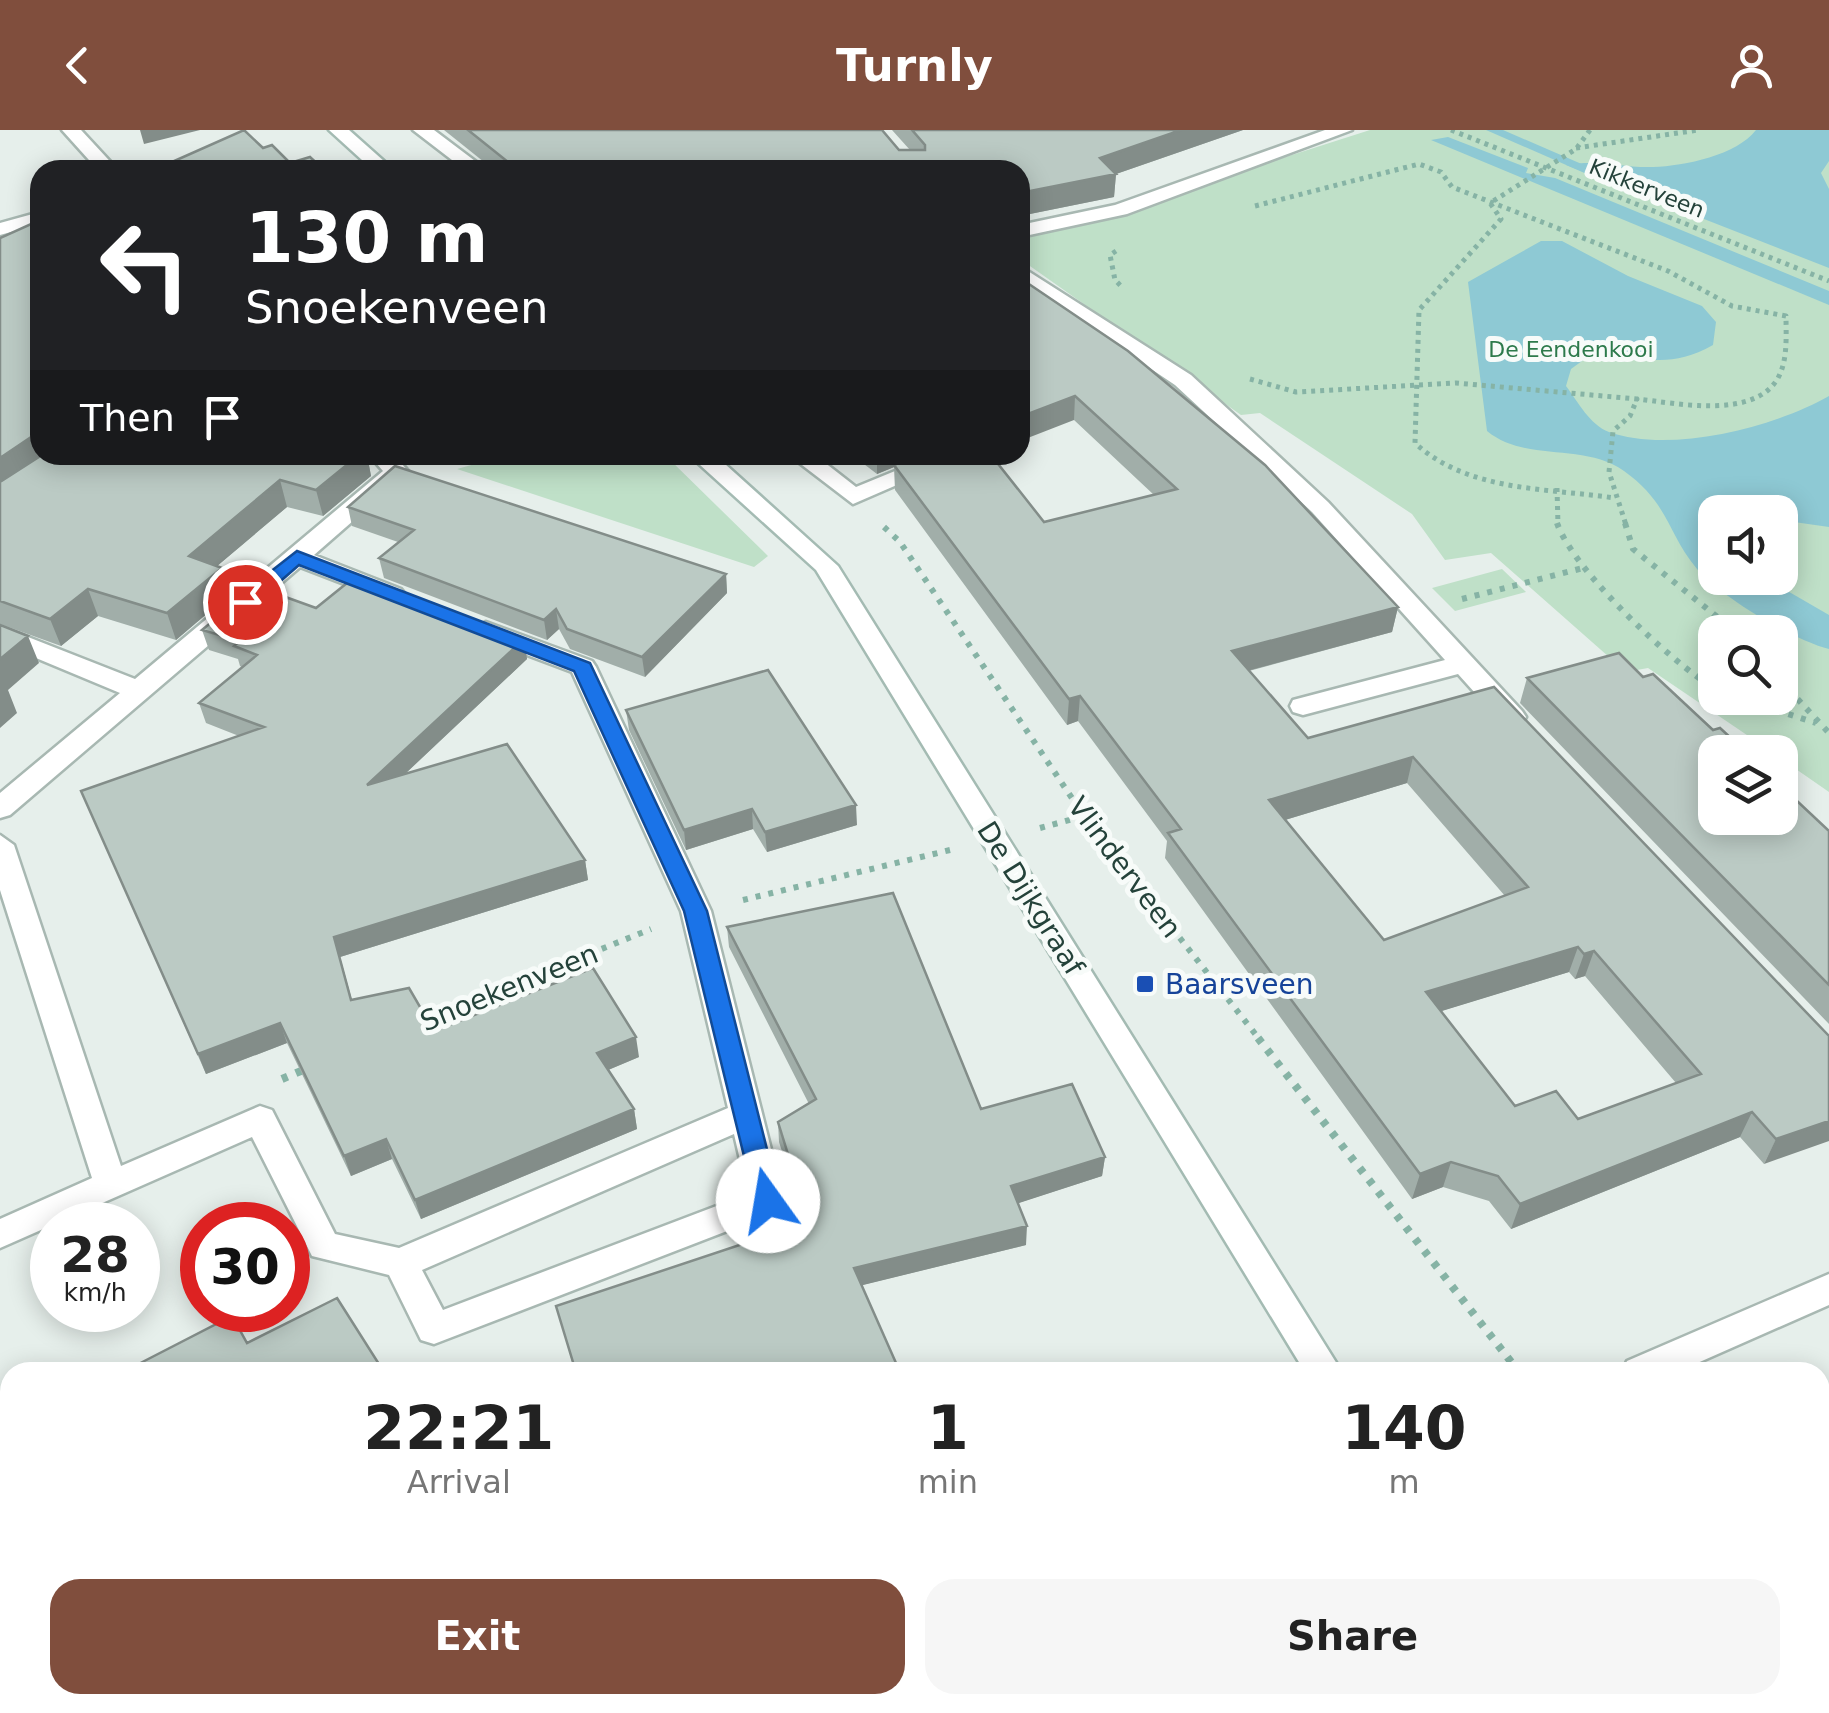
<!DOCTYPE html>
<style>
body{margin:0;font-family:"DejaVu Sans",sans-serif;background:#f6f6f6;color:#222;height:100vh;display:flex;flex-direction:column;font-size:38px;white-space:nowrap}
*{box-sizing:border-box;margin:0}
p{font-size:32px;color:#767676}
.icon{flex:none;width:55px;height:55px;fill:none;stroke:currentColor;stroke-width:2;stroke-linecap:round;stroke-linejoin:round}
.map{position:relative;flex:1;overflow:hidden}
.sheet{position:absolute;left:0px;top:1232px;width:1830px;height:352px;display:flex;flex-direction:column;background:#fff;border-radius:30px 30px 0 0;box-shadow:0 5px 25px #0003}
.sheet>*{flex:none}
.guide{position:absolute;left:30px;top:30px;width:1000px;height:305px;border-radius:30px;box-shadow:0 5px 25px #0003;background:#202124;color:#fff;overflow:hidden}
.fabs{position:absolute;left:1698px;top:365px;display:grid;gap:20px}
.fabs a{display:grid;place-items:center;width:100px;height:100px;border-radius:20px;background:#fff;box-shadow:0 5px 25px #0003;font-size:50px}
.speed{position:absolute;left:30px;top:1072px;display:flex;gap:20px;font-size:50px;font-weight:700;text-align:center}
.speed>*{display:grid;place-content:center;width:130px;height:130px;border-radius:50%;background:#fff;box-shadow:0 5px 25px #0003;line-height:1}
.speed small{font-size:25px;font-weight:400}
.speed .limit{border:15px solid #d22;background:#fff;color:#111}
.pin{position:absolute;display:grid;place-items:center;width:85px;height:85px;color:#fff;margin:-42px;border:5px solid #fff;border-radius:50%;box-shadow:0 2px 10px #0007}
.me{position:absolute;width:110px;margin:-55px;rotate:347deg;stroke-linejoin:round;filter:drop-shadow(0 0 8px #0008)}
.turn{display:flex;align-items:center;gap:35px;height:210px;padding:0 50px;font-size:45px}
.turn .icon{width:130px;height:130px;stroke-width:2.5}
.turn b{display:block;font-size:70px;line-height:85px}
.then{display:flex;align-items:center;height:95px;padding:0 50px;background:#0003;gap:20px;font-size:38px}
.eta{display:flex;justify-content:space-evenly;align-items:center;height:170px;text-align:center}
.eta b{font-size:60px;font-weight:700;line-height:70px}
.action{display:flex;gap:20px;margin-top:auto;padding:20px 50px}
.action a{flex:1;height:115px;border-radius:30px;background:#804e3d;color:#fff;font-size:40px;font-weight:700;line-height:115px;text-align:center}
.action a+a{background:#f6f6f6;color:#222}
header{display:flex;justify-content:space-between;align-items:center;height:130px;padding:0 50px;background:#804e3d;color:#fff;font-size:45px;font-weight:700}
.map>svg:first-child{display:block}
.green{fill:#bfe0c8;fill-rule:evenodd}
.water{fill:#8ec9d4}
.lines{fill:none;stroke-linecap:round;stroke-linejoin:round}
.stream{fill:#8ec9d4;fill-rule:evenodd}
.street-casing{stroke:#a8b8b2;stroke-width:5}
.secondary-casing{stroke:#a4bbb3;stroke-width:5}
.path-far2{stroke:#86b3a5;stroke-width:5;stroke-dasharray:4 5;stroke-linecap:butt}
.path-far1{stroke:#86b3a5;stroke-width:6;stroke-dasharray:5 8;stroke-linecap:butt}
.path{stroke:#86b3a5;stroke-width:8;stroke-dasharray:6 9;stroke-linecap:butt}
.street{fill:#fff;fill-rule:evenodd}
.secondary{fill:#fff;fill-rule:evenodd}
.wall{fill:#a1aea9;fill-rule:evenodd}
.shaded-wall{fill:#838d89}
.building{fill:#bbcac4;stroke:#838d89;stroke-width:2.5;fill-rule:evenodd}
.route{fill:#1a73e8;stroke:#114b97;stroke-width:2.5}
.transit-dot{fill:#1a4fb4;stroke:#f7fbf9;stroke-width:4}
.labels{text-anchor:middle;stroke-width:10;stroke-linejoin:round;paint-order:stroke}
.far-street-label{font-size:22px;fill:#24423a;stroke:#f7fbf9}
.far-park-label{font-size:22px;fill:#2d7a4b;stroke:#f7fbf9}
.street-label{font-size:28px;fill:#24423a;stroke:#f7fbf9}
.transit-label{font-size:28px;fill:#164399;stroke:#f7fbf9;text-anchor:start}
</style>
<header><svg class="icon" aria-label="back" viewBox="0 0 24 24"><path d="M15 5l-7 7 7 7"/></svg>Turnly<svg class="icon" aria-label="person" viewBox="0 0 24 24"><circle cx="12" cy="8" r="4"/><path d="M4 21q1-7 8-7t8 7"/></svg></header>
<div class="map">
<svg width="1829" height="1583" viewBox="0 0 1829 1583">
<rect width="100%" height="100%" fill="#e6efeb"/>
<path class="green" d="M1370 0H1829V662L1780 628V622H1772L1648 538 1626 542 1491 423 1445 430 1412 384 1260 283 1241 285 1020 129 1030 100 1208 52ZM1715 382H1780V448H1715ZM1715 502H1780V568H1715Z
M507 325H665L768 426 754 437 457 339Z
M1502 439 1526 462 1455 481 1432 458Z"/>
<path class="water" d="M1756 0H1829V31L1821 43 1829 59V138L1566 35C1600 29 1621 38 1653 37 1685 36 1737 25 1756 0Z
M1448 7 1528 38 1526 43 1555 48 1829 161V175L1431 10Z
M1541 111H1562L1628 146 1702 176 1716 192 1713 215C1667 241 1642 226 1593 223L1571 239 1566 256C1578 272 1590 295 1609 302 1670 324 1775 297 1829 266V397L1780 390V382H1715V448H1765L1829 485V519C1793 510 1721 467 1697 439 1667 403 1669 373 1624 341 1583 312 1526 333 1487 301L1468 152Z"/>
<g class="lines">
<path class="stream" d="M1486 0H1503L1600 42 1589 45Z"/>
<g class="street-casing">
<path id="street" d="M62 0H81L118 40H98Z
M413 0H434L487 40H465Z
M1325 0H1352L1127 84 1020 107V95L1115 75Z
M40 82V94L0 105V93Z
M1020 136 1191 245 1328 372 1522 581 1526 587 1522 593H1502L1458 544 1303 585 1293 582 1290 576 1293 570 1445 530 1312 382 1175 255 1020 151Z
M369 325H394L409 342 314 425 401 459 405 464 401 469H383L300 437 10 685 0 688V663L120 563 0 513V496L135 549 383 341Z
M789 325H815L856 357 934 325H966L853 374Z
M486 492 592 531 596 537 711 781 784 1071 779 1081 434 1214 421 1210 389 1145 312 1126 252 1007 0 1118V1089L92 1048 0 760V705L14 715 121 1036 260 976 272 980 335 1104 399 1118 728 978 681 781 572 542 477 506 473 500ZM734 1004 748 1064 443 1180 422 1140Z
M1829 1144V1175L1677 1242H1622L1627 1231Z
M0 1303 10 1307V1361L0 1358Z
M86 1575H128L131 1583H89Z
M687 1575H749L745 1583H683Z
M888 1575H932L936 1583H892Z"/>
</g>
<g class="secondary-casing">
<path id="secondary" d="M329 0H349L394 40H373Z
M689 325H715L838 436 1342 1242H1305L816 440Z
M1449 1575H1492L1496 1583H1453Z
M1544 1575H1587L1591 1583H1548Z"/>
</g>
<path class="path-far2" d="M1451 0 1829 151
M1590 0 1576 19 1490 73 1501 89 1419 180 1415 313C1468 362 1547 358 1615 368
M1576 18 1698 0
M1255 76 1419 34 1441 42 1452 57 1668 141 1732 176 1786 186C1786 205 1788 230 1778 248 1754 290 1676 273 1637 269
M1116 121 1110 125 1115 150 1122 157
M1250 249 1296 262 1456 253 1637 269 1630 286 1613 301 1609 342 1626 395
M1557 358 1558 395"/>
<path class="path-far1" d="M1557 393C1573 440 1671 532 1715 559
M1625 393 1633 419 1736 502
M884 397 900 412 1084 686 1260 910
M1462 469 1587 437
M1780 550 1829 603
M1739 568 1816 593
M1040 698 1084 686
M743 770 950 720
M421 892 651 799"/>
<path class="path" d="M1258 908 1519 1242
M282 949 308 938
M1820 1319 1829 1315
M1740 1575 1746 1583"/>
<use href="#street" class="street"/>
<use href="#secondary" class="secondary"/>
</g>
<path class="wall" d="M444 0H882L899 20H910L892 0H1243L1116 44 1114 67 1020 86V40H494Z
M0 108 40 325H367L371 346 323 386 287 377 217 436 230 464 176 510 98 486 61 516 0 494Z
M1020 148 1398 477 1392 502 1249 541 1308 608 1494 557 1829 905 1764 1034 1740 1007 1511 1099 1489 1071 1443 1057 1412 1069 1165 728 1167 711 1078 591 1067 595 895 360 894 337 877 344 852 325H991L1044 392 1154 365 1074 290ZM1407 653 1505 766 1384 810 1285 690ZM1569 842 1575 849 1585 846 1676 953 1578 989 1515 976 1441 881Z
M348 377 726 444 727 463 645 547 570 519 559 499 547 510 384 448 379 428 398 412 352 396Z
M316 478 524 509 527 529 405 644 585 730 588 750 340 827 352 870 434 901 639 927 608 940 634 979 637 999 421 1089 392 1029 351 1046 287 913 206 944 81 661 239 606 206 593 199 573 242 537 240 536 238 529 209 520 202 500Z
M1643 547 1713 600 1829 701V894L1520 573 1527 548Z
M626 580 857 695 767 722 753 699 686 720 629 600Z
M727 797 981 979 1105 1027 1102 1046 1018 1073 1026 1115 862 1155 900 1242H575L556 1176 805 1094 779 1012 778 992 809 974 729 817Z
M1829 1362V1583H1791L1785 1575H1820V1366Z"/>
<path class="shaded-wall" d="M140 0H200L144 14Z
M1181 0H1243L1116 44 1114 67 1020 86V63L1100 28Z
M1075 266 1074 290 1020 311V287Z
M40 301V325H52L0 361V328Z
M359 325H367L371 346 323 386 316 360Z
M877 325H924L877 344Z
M280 350 287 377 197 453 189 426Z
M222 438 230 464 176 510 167 483Z
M726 444 727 463 645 547 642 527Z
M88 459 98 486 61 516 50 489Z
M1398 477 1392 502 1228 546 1232 521Z
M556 479 559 499 547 510 544 490Z
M28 506 39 533 8 560 17 583 0 598V529Z
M524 509 527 529 372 675 367 655Z
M1080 566 1078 591 1067 595 1069 569Z
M1413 627 1407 653 1265 696 1269 670Z
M856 675 857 695 767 722 765 702Z
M752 679 753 699 686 720 684 700Z
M585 730 588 750 340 827 357 890 334 807Z
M1578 817 1569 842 1419 888 1426 862Z
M1594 821 1585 846 1575 849 1584 824Z
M280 893 287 913 206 944 198 924Z
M636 907 639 927 601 943 597 923Z
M634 979 637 999 421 1089 415 1070Z
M1752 982 1740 1007 1511 1099 1520 1074Z
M1829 991V1011L1764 1034 1776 1009Z
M386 1009 392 1029 351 1046 344 1026Z
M1105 1027 1102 1046 1010 1076 1011 1056Z
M1451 1032 1443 1057 1412 1069 1420 1044Z
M1027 1096 1026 1115 855 1157 854 1138Z"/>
<path class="building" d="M244 0 263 18 272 15 290 33 310 27 324 40H154Z
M468 0H882L899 20H925V15L912 0H1181L1100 28 1116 44 1020 63V40H518Z
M40 90V301L0 328V108Z
M1020 148 1128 221 1265 335 1398 477 1232 521 1308 608 1494 557 1829 906V991L1776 1009 1752 982 1520 1074 1498 1046 1474 1039 1451 1032 1420 1044 1168 703 1181 699 1080 566 1069 569 894 335 919 325H991L1044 392 1177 359 1075 266 1020 287ZM1413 627 1528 757 1384 810 1269 670ZM1578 817 1584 824 1594 821 1701 944 1578 989 1556 961 1515 976 1426 862Z
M42 325H359L316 360 280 350 189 426 222 438 167 483 88 459 50 489 0 471V352Z
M395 336 726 444 642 527 567 499 556 479 544 490 379 428 414 400 348 377Z
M357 445 524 509 367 655 507 614 585 730 334 807 351 870 409 858 434 901 593 838 636 907 597 923 634 979 415 1070 386 1009 344 1026 280 893 198 924 81 661 264 597 199 573 257 525 234 516 240 511 202 500 255 456 316 478Z
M0 495 28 506 0 529Z
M1619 523 1643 547 1653 544 1713 600 1720 598 1746 622H1715V688H1780V655L1829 701V855L1527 548Z
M768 540 856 675 765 702 752 679 684 700 626 580Z
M893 763 981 979 1072 954 1105 1027 1011 1056 1027 1096 854 1138 900 1242H576L556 1176 809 1092 778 992 816 969 727 797Z
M337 1168 384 1242H123L232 1186 247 1213Z
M1829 1362V1577L1820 1564V1366Z"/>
<path class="route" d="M297 421 590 533 707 781 780 1071 777 1078 768 1082 755 1071 684 781 574 541 299 435 252 476H238V467Z"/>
<rect class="transit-dot" x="1135" y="844" width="20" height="20" rx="5"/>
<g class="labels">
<g class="far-street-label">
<text transform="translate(1647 58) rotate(22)" y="8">Kikkerveen</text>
</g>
<g class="far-park-label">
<text x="1571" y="227">De Eendenkooi</text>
</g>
<g class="street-label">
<text transform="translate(1125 737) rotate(53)" y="10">Vlinderveen</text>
<text transform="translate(1031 768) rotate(58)" y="10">De Dijkgraaf</text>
<text transform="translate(509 857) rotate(-22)" y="10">Snoekenveen</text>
</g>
<g class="transit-label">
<text x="1165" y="864">Baarsveen</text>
</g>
</g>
</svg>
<div class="fabs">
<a><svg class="icon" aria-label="sound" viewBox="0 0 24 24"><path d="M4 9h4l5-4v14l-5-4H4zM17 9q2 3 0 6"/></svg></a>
<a><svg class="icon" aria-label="search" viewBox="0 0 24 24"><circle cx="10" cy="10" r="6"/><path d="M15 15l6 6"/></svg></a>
<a><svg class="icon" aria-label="layers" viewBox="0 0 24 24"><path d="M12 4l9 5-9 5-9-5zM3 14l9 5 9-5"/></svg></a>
</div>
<div class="speed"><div>28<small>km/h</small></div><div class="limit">30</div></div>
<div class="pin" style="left:245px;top:472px;background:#d93025"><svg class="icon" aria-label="arrive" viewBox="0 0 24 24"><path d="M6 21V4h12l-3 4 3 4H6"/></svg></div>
<svg class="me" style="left:768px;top:1071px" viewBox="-20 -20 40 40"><circle r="19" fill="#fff"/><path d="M0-13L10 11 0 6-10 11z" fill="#1a73e8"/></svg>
<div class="guide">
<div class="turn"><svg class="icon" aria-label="left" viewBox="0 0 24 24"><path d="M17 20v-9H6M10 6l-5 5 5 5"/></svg><div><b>130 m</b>Snoekenveen</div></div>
<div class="then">Then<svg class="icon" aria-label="arrive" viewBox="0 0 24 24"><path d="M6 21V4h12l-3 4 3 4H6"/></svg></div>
</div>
<section class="sheet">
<div class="eta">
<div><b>22:21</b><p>Arrival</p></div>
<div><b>1</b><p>min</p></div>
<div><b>140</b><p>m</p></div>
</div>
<div class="action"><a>Exit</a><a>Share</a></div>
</section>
</div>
